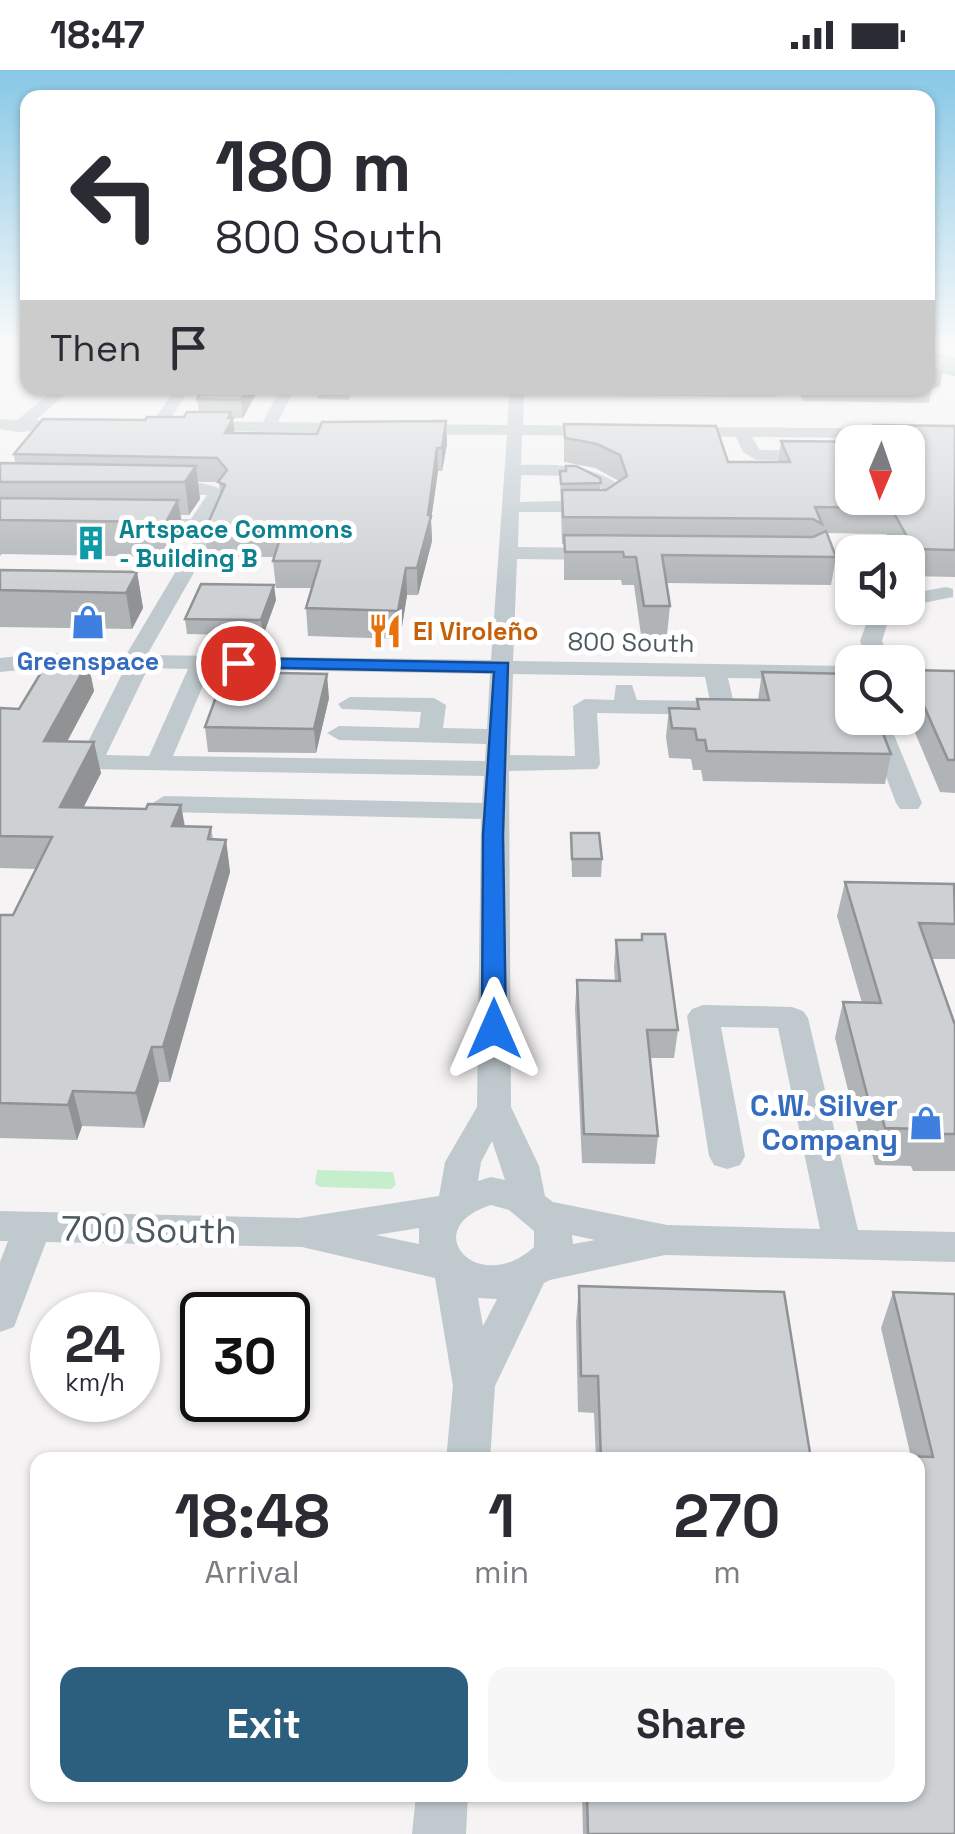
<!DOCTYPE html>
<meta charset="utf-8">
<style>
body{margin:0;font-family:"Space Grotesk",sans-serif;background:#f7f7f7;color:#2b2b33;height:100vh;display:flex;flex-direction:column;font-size:38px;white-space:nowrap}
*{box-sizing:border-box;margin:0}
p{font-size:32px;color:#7c7c81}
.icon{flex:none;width:55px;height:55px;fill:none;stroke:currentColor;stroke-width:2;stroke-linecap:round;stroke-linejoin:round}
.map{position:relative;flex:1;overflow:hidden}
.panel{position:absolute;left:30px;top:1382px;width:895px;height:350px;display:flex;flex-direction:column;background:#fff;border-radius:20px;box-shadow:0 2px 8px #0004}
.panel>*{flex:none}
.banner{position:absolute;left:20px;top:20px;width:915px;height:305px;border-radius:20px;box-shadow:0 2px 8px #0004;background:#fff;color:#2b2b33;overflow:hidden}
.needle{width:65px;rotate:182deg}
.buttons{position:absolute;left:835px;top:355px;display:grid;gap:20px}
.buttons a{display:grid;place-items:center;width:90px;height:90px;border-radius:20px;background:#fff;box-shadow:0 2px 8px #0004;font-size:50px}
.speed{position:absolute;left:30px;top:1222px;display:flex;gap:20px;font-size:50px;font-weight:700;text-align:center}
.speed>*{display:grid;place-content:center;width:130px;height:130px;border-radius:50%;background:#fff;box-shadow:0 2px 8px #0004;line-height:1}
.speed small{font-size:25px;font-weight:400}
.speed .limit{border:5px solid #111;border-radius:15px;background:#fff;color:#111}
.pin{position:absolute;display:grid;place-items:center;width:85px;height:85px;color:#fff;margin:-42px;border:5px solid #fff;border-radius:50%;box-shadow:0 2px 10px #0007}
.me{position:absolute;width:110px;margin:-55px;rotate:0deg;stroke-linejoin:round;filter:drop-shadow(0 0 8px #0008)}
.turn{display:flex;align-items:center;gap:35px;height:210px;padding:0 30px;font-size:45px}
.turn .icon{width:130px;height:130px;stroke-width:2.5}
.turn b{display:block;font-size:70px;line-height:85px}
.then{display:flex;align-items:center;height:95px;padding:0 30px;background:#0003;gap:20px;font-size:38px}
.eta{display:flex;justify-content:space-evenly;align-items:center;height:170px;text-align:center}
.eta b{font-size:60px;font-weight:700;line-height:70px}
.action{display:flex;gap:20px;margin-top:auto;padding:20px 30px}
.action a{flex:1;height:115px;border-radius:20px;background:#2b5f7d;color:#fff;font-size:40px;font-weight:700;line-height:115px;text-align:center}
.action a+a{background:#f7f7f7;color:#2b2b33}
.status{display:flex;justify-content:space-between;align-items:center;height:70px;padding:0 50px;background:#fff;direction:ltr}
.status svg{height:28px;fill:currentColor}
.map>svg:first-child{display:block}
.green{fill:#c6edcc}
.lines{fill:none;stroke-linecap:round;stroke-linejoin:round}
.highway-casing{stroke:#7a9ba8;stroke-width:6}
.minor{fill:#c0cace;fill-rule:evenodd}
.highway{fill:#8fb0bc;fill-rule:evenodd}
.wall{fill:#b0b4b6}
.shaded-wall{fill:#909294}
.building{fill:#cdd1d4;stroke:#909294;stroke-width:2.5;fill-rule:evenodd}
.route{fill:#1a73e8;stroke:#114b97;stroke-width:2.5}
.labels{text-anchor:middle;stroke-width:10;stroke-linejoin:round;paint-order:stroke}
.far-culture-label{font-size:25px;font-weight:bold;fill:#0d838f;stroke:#fff;text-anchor:start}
.far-food-label{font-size:25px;font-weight:bold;fill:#c56008;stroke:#fff;text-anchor:start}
.far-street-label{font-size:25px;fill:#4c5a5f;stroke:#fff}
.far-shop-label{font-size:25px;font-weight:bold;fill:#366cbe;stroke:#fff}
.shop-label{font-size:30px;font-weight:bold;fill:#366cbe;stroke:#fff;text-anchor:end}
.near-street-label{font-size:35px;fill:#4c5a5f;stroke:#fff}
</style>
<div class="status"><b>18:47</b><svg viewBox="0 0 49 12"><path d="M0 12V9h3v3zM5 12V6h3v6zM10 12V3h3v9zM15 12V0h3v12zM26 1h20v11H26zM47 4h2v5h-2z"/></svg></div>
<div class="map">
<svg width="955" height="1764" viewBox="0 0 955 1764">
<rect width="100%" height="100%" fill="#f5f3f3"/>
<path class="green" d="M317 1100 393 1102 396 1115 391 1119 320 1117 315 1114Z"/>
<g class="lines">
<g class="highway-casing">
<path id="highway" d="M928 284 955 291V303L928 296Z"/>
</g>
<path class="minor" d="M57 318H72L36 350H77L85 355 83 358 18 362 0 359V349L17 350Z
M176 318H190L164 359H152L150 356Z
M281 318H295L278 352 357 353 365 358 357 363 193 361 185 356 193 351 263 352Z
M510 318H796L774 327 524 324 523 355 602 356 610 361 602 366 522 365 521 395C556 394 587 394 617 413L622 432 604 442H519L518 477 605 478 615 484 605 490 517 489 513 591 852 596V610L728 608 735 638 723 645 597 643 600 694 597 699 509 701 511 1037 539 1096 545 1126 553 1132 667 1155 820 1159 778 958 721 957 745 1086 740 1095 727 1099 714 1095 709 1086 687 946 692 939 703 935 792 937 803 941 808 948 858 1160 955 1162V1192L665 1185 550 1210 544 1213 495 1316 490 1390H446L453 1316 435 1208 302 1177 46 1172 14 1257 0 1262V1192L8 1171H0V1141L299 1148 439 1126 445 1092 477 1037 481 749 164 742 151 734 164 726 482 733 484 706 90 699 78 692 125 598 49 597 0 602V588L49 583 126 585 198 464 142 461 133 455 142 449H191L207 425 152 423 149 419C163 409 215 409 226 424L206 453 217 462 147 585 491 590 507 365 408 364 400 359 408 354 507 355ZM521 405 576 406 603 419 604 430 520 432ZM148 598 188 599 149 686 106 685ZM210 599 490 604 487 659 443 658 446 635 434 628 350 627 338 634 342 639 421 642 419 658 339 656 327 663 339 670 486 674 485 691 173 686ZM513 604 705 607 710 631 637 630 632 615H616L614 630 585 629 573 636 575 686 510 685ZM492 1071 505 1110 491 1107 478 1111 481 1092ZM491 1135 509 1140 534 1161V1177C479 1228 415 1159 491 1135ZM419 1158V1174L376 1165ZM572 1165 595 1170 573 1174ZM478 1228 497 1229 483 1256Z
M678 357 955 359V369L752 367 760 380 852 381V391L756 390 743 382 736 367 672 365 670 362Z
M946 517 953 519V527L908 536V524Z
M872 538H892L882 571 891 592H869L860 571Z
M864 648H887L922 733 918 739H900L896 733Z
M416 1725H468L466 1764H412Z"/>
<use href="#highway" class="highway"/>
</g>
<path class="wall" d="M0 273H28V284L0 283Z
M928 293 940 316 932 319 929 333 803 331 797 318H928Z
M204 318H259L243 348H232L235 363 317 364 446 351 447 374 442 401H438L431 450 432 471 418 525H407L400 569 308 566 306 538 312 518H276L273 491 274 487 208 486 205 460 220 426 219 412H198L200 429 189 445H181L183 464 171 487 2 484 0 486V393H15L14 384 145 350 184 347 199 342 197 329Z
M317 318H352L349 330 318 329Z
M564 354 728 392H778L781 371 871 372 874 355 955 356V507L908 506V482H896L886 464 826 463 836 487 831 515 667 513 670 536 667 565H641L634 515H622L621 510H564V474H562L560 401 600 408V420H606L619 411 595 398 564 392Z
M0 500 137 502 143 538 132 559 0 557Z
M276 530 263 566 187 564 185 549Z
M88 592 94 621 67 671 101 703 83 738 146 739 181 735 185 756 211 757 213 769 226 770 230 802 170 1012H159L144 1058 82 1056 77 1070 0 1068V845H13L36 799 0 798V638L19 639Z
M908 600 955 601V723L940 722 908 646Z
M762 602 891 684 885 714 703 711 701 700H693L691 689 669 688 666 667 669 638 696 639 697 629 758 630Z
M329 628 316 683 208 682 205 657Z
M571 763 602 789 601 807H572Z
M845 812 955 816V889H931L955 955V1101H913L911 1096 875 1095 871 1080H863L835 968 843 932 862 933 837 846Z
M642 864 678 960 674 988H650L658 1066 655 1094 582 1093 575 938 577 910 615 911 614 897 616 870H641Z
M579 1216 810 1383 911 1387 881 1258 893 1222 955 1224V1764H583L582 1725H918V1390H596L594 1343 578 1342 576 1252Z"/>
<path class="shaded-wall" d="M944 297 940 316 932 319 933 313H928V302Z
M248 318H259L243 348 241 330Z
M231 342 232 350 233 348 235 371 225 363 228 348Z
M446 351 447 374 442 401V378Z
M437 378 438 401 431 450 432 471 418 525 417 498 428 445Z
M196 396 200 429 189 445 185 412Z
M178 430 183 464 171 487 166 452Z
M406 498 407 525 400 569 398 541Z
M137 502 143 538 132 559 126 523Z
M274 515 276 530 263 566 261 550Z
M88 592 94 621 51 702 44 671Z
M327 604 329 628 316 683 314 659Z
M94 672 101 703 67 770 60 737Z
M181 735 186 767 172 756Z
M226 770 230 802 170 1012 163 977Z
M152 977 159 1012 144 1058 136 1023Z
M73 1021 82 1056 77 1070 68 1035Z"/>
<path class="building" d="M928 293 944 297 928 302Z
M204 318H248L241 330 197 329Z
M187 342H231L228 348H233L225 363 317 364 322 352 446 351 442 378H437L428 445 431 446 417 498H406L398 541 306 538 320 491H273L282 462 205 460 225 415 218 412 227 400 217 388 14 384 43 349 145 350 147 347H184Z
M564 354 716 356 728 392H790L781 371 884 372 874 355 955 356V480L914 479 891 438 815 437 822 454 813 449 563 447 562 420H606L627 406 620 385 597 374 565 368ZM852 372H908V428H852Z
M0 393 196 396 185 412H0Z
M566 396H576L600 408 601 413 561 414 560 401H566Z
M0 428 178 430 166 452 0 450Z
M826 461 836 487 662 485 670 536H644L636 487H624L623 482H565L564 465 813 467Z
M0 500 137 502 126 523 0 520Z
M201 514 274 515 261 550 185 549Z
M48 591 88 592 44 671 94 672 60 737 146 739 148 734 181 735 172 756 211 757 208 769 226 770 163 977H152L136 1023 73 1021 68 1035 0 1033V845H13L52 767 0 766V638L19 639Z
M908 600 955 601V690H948Z
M225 602 327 604 314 659 205 657Z
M762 602 852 604V648H877L891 684 707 681 705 670H697L695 659 672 658 669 638 699 639 697 629 769 630Z
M571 763H599L602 789H572Z
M845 812 954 814 955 854 919 853 955 955V1064H924L922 1059 885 1058 881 1044H872L843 932 881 933Z
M642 864H665L678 960H647L658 1066 584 1064 577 910 620 911 616 870H642Z
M579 1216 784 1222 810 1383 933 1387 893 1222 955 1224V1764H588L587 1725H918V1390H601L598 1306H581Z"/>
<linearGradient id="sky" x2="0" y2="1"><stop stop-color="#87c8e6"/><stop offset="0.53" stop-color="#fafafa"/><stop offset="1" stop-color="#fafafa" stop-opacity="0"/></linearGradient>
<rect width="955" height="520" fill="url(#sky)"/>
<path class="route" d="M238 588 508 593 503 765 506 959 502 965H485L482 959 483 765 494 602 233 597V589Z"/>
<defs>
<g id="building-bare" transform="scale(2.7)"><path d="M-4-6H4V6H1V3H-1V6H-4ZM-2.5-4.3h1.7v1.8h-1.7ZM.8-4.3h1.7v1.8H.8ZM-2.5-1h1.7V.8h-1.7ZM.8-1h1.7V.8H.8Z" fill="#0f9aa8" stroke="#fff" stroke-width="2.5" paint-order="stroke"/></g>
<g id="shop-bare" transform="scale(2.7)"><path d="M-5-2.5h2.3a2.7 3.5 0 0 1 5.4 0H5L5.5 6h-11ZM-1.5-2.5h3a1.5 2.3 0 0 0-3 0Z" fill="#3f7fe0" stroke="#fff" stroke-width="2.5" paint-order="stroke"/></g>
<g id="restaurant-bare" transform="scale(2.7)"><path d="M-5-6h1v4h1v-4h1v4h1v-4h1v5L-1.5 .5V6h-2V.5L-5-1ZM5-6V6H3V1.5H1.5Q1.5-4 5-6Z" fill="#e8710a" stroke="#fff" stroke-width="2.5" paint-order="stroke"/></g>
</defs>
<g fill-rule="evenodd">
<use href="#building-bare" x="91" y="473"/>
<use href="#shop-bare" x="88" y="552"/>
<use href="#restaurant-bare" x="385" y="561"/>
<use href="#shop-bare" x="926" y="1053"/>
</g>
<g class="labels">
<g class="far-culture-label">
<text x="119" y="468">Artspace Commons<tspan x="119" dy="29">- Building B</tspan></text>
</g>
<g class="far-food-label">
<text x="413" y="570">El Viroleño</text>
</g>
<g class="far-street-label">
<text transform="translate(631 572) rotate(1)" y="9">800 South</text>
</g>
<g class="far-shop-label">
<text x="88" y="600">Greenspace</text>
</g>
<g class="shop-label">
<text x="898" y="1046">C.W. Silver<tspan x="898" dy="34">Company</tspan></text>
</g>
<g class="near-street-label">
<text transform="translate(149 1160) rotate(1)" y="12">700 South</text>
</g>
</g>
</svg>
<div class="buttons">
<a><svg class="needle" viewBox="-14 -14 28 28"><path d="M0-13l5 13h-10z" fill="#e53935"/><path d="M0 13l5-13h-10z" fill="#7c7c81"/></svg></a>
<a><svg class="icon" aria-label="sound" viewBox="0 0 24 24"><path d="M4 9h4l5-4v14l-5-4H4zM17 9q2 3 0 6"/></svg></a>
<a><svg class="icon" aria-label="search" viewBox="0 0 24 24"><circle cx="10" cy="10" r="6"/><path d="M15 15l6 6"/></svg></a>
</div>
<div class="speed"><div>24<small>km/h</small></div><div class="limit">30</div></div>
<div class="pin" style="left:238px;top:593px;background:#d93025"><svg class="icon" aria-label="arrive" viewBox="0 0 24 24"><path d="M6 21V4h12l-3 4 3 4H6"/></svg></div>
<svg class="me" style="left:494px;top:959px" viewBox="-20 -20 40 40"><path d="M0-17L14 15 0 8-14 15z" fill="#1a73e8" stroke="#fff" stroke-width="4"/></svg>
<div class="banner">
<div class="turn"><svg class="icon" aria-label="left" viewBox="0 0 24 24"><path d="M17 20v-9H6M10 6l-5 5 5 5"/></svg><div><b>180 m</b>800 South</div></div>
<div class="then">Then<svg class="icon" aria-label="arrive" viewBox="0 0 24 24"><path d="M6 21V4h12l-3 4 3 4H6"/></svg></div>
</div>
<section class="panel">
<div class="eta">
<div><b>18:48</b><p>Arrival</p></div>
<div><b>1</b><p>min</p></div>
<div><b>270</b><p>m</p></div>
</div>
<div class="action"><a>Exit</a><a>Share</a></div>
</section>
</div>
